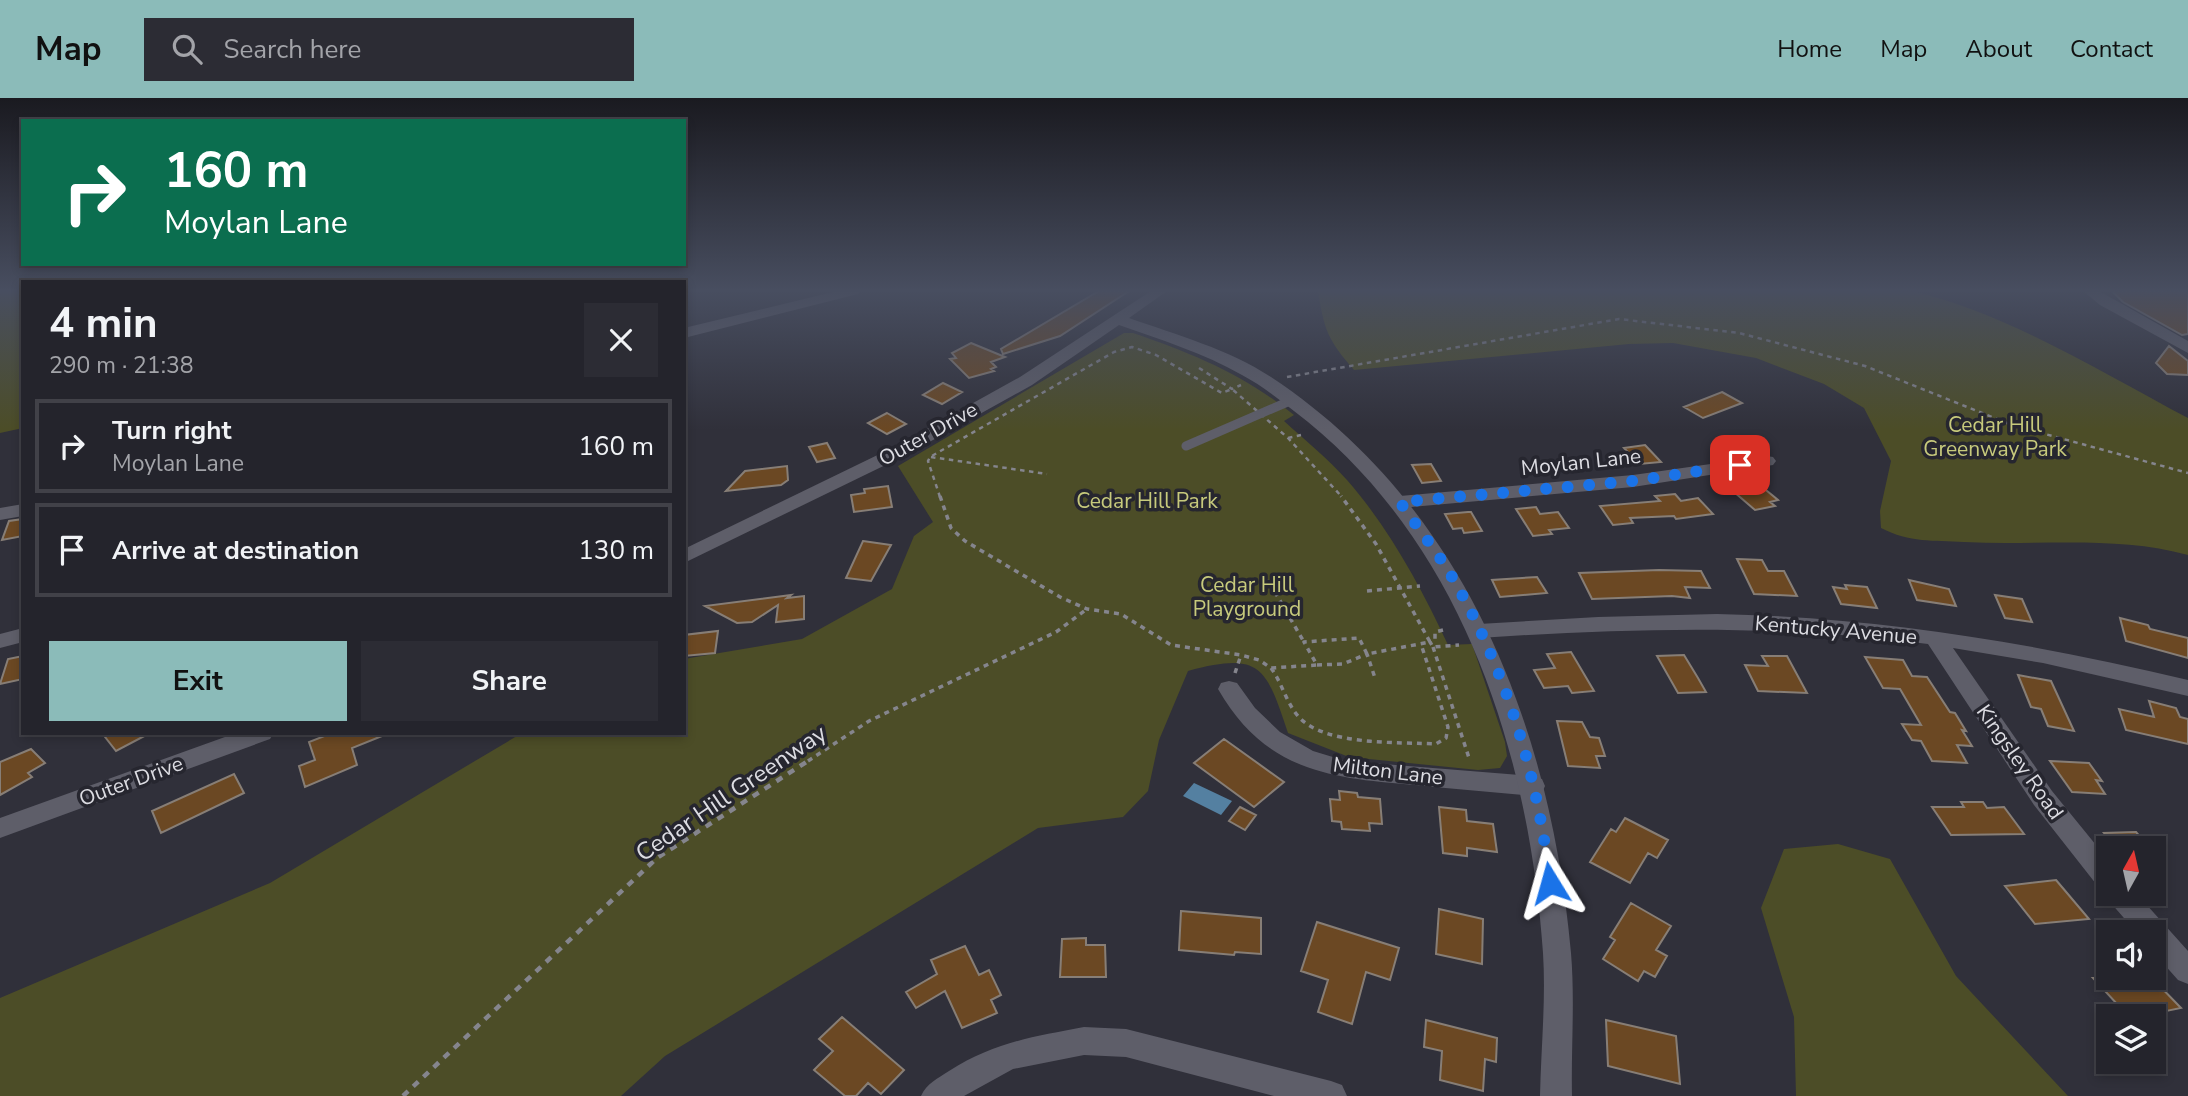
<!DOCTYPE html>
<meta charset="utf-8">
<style>
body{margin:0;font-family:"Nunito Sans",sans-serif;background:#2c2c34;color:#f1f3f6;height:100vh;display:flex;flex-direction:column;font-size:26px;white-space:nowrap}
*{box-sizing:border-box;margin:0}
p{font-size:23px;color:#a3a4a9}
.icon{flex:none;width:38px;height:38px;fill:none;stroke:currentColor;stroke-width:2;stroke-linecap:round;stroke-linejoin:round}
.map{position:relative;flex:1;overflow:hidden}
.sheet{position:absolute;left:21px;top:182px;width:665px;height:455px;display:flex;flex-direction:column;background:#24242c;border-radius:0px;box-shadow:0 4px 10px #0003,0 0 0 2px #414148}
.sheet>*{flex:none}
.hud{position:absolute;left:21px;top:21px;width:665px;height:147px;border-radius:0px;box-shadow:0 4px 10px #0003,0 0 0 2px #414148;background:#0b6e4f;color:#fff;overflow:hidden}
.needle{width:46px;rotate:8deg}
.fabs{position:absolute;left:2096px;top:738px;display:grid;gap:14px}
.fabs a{display:grid;place-items:center;width:70px;height:70px;border-radius:0px;background:#24242c;box-shadow:0 4px 10px #0003,0 0 0 2px #414148;font-size:35px}
.pin{position:absolute;display:grid;place-items:center;width:60px;height:60px;color:#fff;margin:-30px;border-radius:14px;box-shadow:0 4px 10px #0006}
.me{position:absolute;width:77px;margin:-38px;rotate:352deg;stroke-linejoin:round;filter:drop-shadow(0 0 5px #0008)}
.turn{display:flex;align-items:center;gap:24px;height:147px;padding:0 28px;font-size:32px}
.turn .icon{width:91px;height:91px;stroke-width:2.5}
.turn b{display:block;font-size:49px;line-height:60px}
.round{display:grid;place-items:center;flex:none;width:74px;height:74px;border-radius:0px;background:#2c2c34}
.summary{display:flex;align-items:center;justify-content:space-between;height:119px;padding:0 28px}
h1{font-size:42px;font-weight:700;line-height:52px}
.action{display:flex;gap:14px;margin-top:auto;padding:14px 28px}
.action a{flex:1;height:80px;border-radius:0px;background:#8bbbb9;color:#111;font-size:28px;font-weight:700;line-height:80px;text-align:center}
.action a+a{background:#2c2c34;color:#f1f3f6}
ul{padding:0;list-style:none}
li{display:flex;align-items:center;gap:21px;height:94px;margin:0 14px 10px;padding:0 14px;border:4px solid #414148;border-radius:0px}
li div{flex:1}
li b{display:block;font-size:26px}
li em{font-style:normal}
header{display:flex;align-items:center;gap:42px;box-sizing:border-box;height:98px;padding:0 35px;background:#8bbbb9;color:#111}
header strong{font-size:33px}
nav{display:flex;gap:38px;margin-inline-start:auto;font-size:24px}
.search{width:490px;height:63px;background:#2c2c34;display:flex;align-items:center;gap:18px;box-sizing:border-box;padding:0 24px;border-radius:0px;color:#a3a4a9;font-size:26px}
.map>svg:first-child{display:block}
.green{fill:#4c4d27}
.water{fill:#5480a1}
.building{fill:#6b4823;stroke:#877e76;stroke-width:2}
.lines{fill:none;stroke-linecap:round;stroke-linejoin:round}
.path-far2{stroke:#85858d;stroke-width:2.5;stroke-dasharray:4.5 4.5;stroke-linecap:butt}
.path-far1{stroke:#85858d;stroke-width:3.5;stroke-dasharray:5 5;stroke-linecap:butt}
.path{stroke:#85858d;stroke-width:4.5;stroke-dasharray:7 7;stroke-linecap:butt}
.lane{stroke:#5e5e69;stroke-width:9}
.street{fill:#5e5e69;fill-rule:evenodd}
.secondary{fill:#5e5e69;fill-rule:evenodd}
.route{stroke:#1a73e8;stroke-width:12;stroke-dasharray:0 21.6}
.labels{text-anchor:middle;stroke-width:7;stroke-linejoin:round;paint-order:stroke}
.park-label{font-size:21px;fill:#c7ca7c;stroke:#26262f}
.street-label{font-size:21px;fill:#dcdce2;stroke:#26262f}
.near-street-label{font-size:24px;fill:#dcdce2;stroke:#26262f}
</style>
<header>
<strong>Map</strong>
<div class="search"><svg class="icon" aria-label="search" viewBox="0 0 24 24"><circle cx="10" cy="10" r="6"/><path d="M15 15l6 6"/></svg>Search here</div>
<nav><a>Home</a><a>Map</a><a>About</a><a>Contact</a></nav>
</header>
<div class="map">
<svg width="2188" height="998" viewBox="0 0 2188 998">
<rect width="100%" height="100%" fill="#30303a"/>
<path class="green" d="M0 193H23V330L0 335Z
M1318 193H1912C2005 214 2103 275 2188 320V457C2116 437 2039 448 1964 444 1933 442 1910 445 1881 430L1880 413 1891 363 1864 310 1824 286 1756 260 1673 245 1629 246 1354 272C1328 242 1324 232 1318 193Z
M1124 235H1133C1194 256 1243 276 1294 317L1284 323C1305 342 1328 361 1347 382 1389 430 1421 489 1448 547L1472 546 1505 644 1507 658 1500 670 1478 672 1349 659 1288 635C1266 570 1262 553 1188 573L1159 642 1148 693 1123 719 1038 730 665 958 621 998H0V900L270 785 522 635H684V561L802 541 892 491 914 438 933 424 898 368Z
M1838 746 1890 761 1956 878 2068 998H1796L1794 919 1761 810 1784 751Z"/>
<path class="water" d="M1194 685 1232 703 1221 717 1183 698Z"/>
<path class="building" d="M1099 193H1129L1060 238 1003 256 1001 251Z
M2112 193H2188V236L2182 237 2123 204Z
M971 245 1005 259 991 264 996 269 991 271 994 273 969 280 950 261 956 260 952 255Z
M2169 248 2188 263V277L2167 276 2156 265Z
M943 285 962 294 942 306 923 297Z
M1722 294 1742 305 1703 320 1684 309Z
M887 315 906 326 887 336 868 325Z
M827 345 835 360 817 364 809 349Z
M1645 347 1661 364 1639 366 1624 350Z
M1431 366 1441 383 1422 385 1412 367Z
M787 368 788 382 781 387 726 393 745 373Z
M888 388 892 409 854 414 851 397 865 395 864 391Z
M1761 388 1778 402 1770 404 1775 408 1755 412 1733 393Z
M1675 396 1681 403 1698 400 1713 416 1676 421 1674 418 1630 420 1633 425 1613 427 1600 408 1660 403 1655 398Z
M1536 409 1540 416 1558 414 1569 430 1549 432 1552 436 1533 438 1516 411Z
M1468 414H1471L1482 433 1464 435 1462 430 1453 431 1445 416Z
M23 421V438L2 442 9 423Z
M863 443 891 447 871 483 846 480Z
M1737 461 1762 462 1768 473H1784L1797 498 1754 496Z
M1659 472 1701 473 1710 490 1685 489 1690 500 1672 498 1592 501 1579 475Z
M1537 479 1547 495 1500 499 1492 482Z
M1909 482 1949 491 1956 508 1917 502Z
M1845 487 1867 489 1877 510 1841 506 1833 489 1847 491Z
M791 497 787 500 804 498V521L776 524 778 507 752 524 737 525 705 508Z
M1995 497 2022 501 2032 524 2005 520Z
M2120 520 2148 527 2150 531 2188 540V560L2126 543Z
M718 533 715 555 684 558V537Z
M1571 554 1594 593 1572 595 1568 588 1544 590 1534 572 1555 570 1547 556Z
M1684 557 1698 580 1706 594 1678 595 1657 558Z
M23 558V581L0 586 8 561Z
M1762 558H1787L1807 595 1758 593 1745 567 1768 568Z
M1865 559 1903 562 1912 578 1927 579 1950 614 1955 615 1966 633 1962 632 1972 648 1957 647 1967 665 1932 663 1921 643 1912 642 1902 626 1921 627 1900 591 1883 590Z
M2018 577 2051 583 2074 633 2048 628 2041 611 2031 609Z
M2149 603 2176 610 2180 619 2188 621V646L2126 632 2119 611 2154 619Z
M1557 623 1582 624 1590 639 1599 640 1605 658H1596L1600 670 1568 668Z
M102 635H150L116 653Z
M332 635 387 636 352 650 357 667 305 689 299 668 315 662 309 644Z
M1224 641 1284 684 1254 709 1194 665Z
M31 651 45 665 28 675 32 679 0 697V664Z
M2050 663 2089 665 2102 683 2096 682 2105 696 2072 694Z
M234 676 244 695 161 735 152 713Z
M1339 693 1357 695 1358 699 1380 701 1382 726 1369 725 1370 733 1342 731 1341 724 1332 723 1330 701 1340 702Z
M1961 704H1983L1987 710 2004 709 2024 736 1951 737 1932 709H1964Z
M1240 709 1256 717 1245 732 1229 723Z
M1439 709 1466 712 1467 723 1493 726 1497 754 1467 750V758L1443 755Z
M1625 720 1668 742 1657 760 1648 755 1630 785 1590 764 1611 731 1616 734Z
M2136 734 2150 751H2117L2104 735Z
M2056 782 2089 821 2035 826 2005 788Z
M1631 805 1671 828 1656 852 1667 858 1655 879 1644 873 1638 883 1603 861 1615 842 1610 839Z
M1439 811 1483 821 1482 866 1436 856Z
M1181 813 1261 820V856L1235 854 1234 857 1179 852Z
M1317 824 1399 850 1390 882 1366 874 1352 926 1318 914 1328 882 1301 873Z
M1086 840V847H1105L1106 879H1060L1062 841Z
M965 848 979 877 989 872 1001 897 991 902 997 915 962 930 945 893 916 910 906 894 937 876 931 862Z
M2093 880H2152L2181 910 2156 915 2160 919H2129Z
M842 919 904 972 881 996 868 985 856 998H845L814 972 833 953 819 941Z
M1426 922 1497 940 1496 964 1485 961 1483 993 1440 982 1442 953 1424 949Z
M1606 922 1676 938 1680 986 1608 968Z"/>
<g class="lines">
<path class="path-far2" d="M1199 270 1232 291 1241 287
M1287 279 1619 221 1739 235 1865 268 2012 327 2188 375
M1288 340 1301 337
M931 359 1047 376
M940 399 928 363 930 359 1114 254 1132 249 1156 257 1222 295 1232 291 1288 340 1342 399"/>
<path class="path-far1" d="M940 398 951 430 965 443 1060 499 1087 511 1121 516 1171 547 1241 557 1259 562 1271 570 1317 567 1304 544 1359 540 1367 556 1430 544 1376 446 1341 398
M1264 482 1274 486 1272 489 1304 544
M1367 493 1420 488
M1443 532 1435 534V542L1430 544 1433 549 1459 547
M1433 549 1470 663
M1317 567 1343 566 1367 556 1375 580
M1271 570C1282 585 1286 604 1298 618 1323 648 1400 644 1436 646L1446 640 1448 629 1421 546
M1235 575 1241 557
M808 663 869 623 1056 534 1087 511"/>
<path class="path" d="M403 998 657 760 811 661"/>
<path class="lane" d="M1186 348 1292 302"/>
<path class="street" d="M837 193H860L858 196 684 240V230Z
M2083 193H2099L2188 243V255L2100 207Z
M1767 358 1773 359 1776 363 1773 367 1633 389 1400 410 1390 404 1400 398 1633 377Z
M23 406V418L0 422V410Z
M1717 516C1877 519 2033 545 2188 582V598L2043 565 1953 550 2052 693 2109 763V796H2137L2188 853V886L2178 882 2154 855V835H2137L2110 804 2108 794 2100 791 2034 707 1928 546C1778 526 1630 530 1479 540L1471 538 1468 533 1471 528 1479 526 1598 519Z
M23 530V544L0 550V536Z
M1229 583 1237 585 1255 610 1280 634 1313 653 1346 663 1533 678 1542 681 1545 688 1542 695 1533 698C1494 694 1454 691 1415 687 1329 680 1265 673 1218 591L1221 585Z
M1084 929 1126 931 1331 983 1342 987 1347 998H1274L1126 959 1084 957 1013 971 964 998H921C927 985 937 981 949 973 995 944 1032 939 1084 929Z"/>
<path class="secondary" d="M1151 193H1167L1129 220C1177 237 1228 251 1271 279 1466 408 1551 630 1571 855 1575 902 1571 951 1572 998H1540C1541 950 1546 902 1543 855 1529 653 1461 440 1294 313 1277 300 1261 287 1242 277 1204 255 1161 242 1119 227L1032 287 906 357 684 465V451L894 349 1020 279Z
M236 635H274L270 641 0 740V720Z"/>
</g>
<linearGradient id="sky" x2="0" y2="1"><stop stop-color="#1a1a20"/><stop offset="0.58" stop-color="#484e60"/><stop offset="1" stop-color="#484e60" stop-opacity="0"/></linearGradient>
<rect width="2188" height="332" fill="url(#sky)"/>
<g class="lines">
<path class="route" d="M1550 785C1538 677 1504 563 1446 469 1432 447 1415 426 1400 404L1633 383 1740 367"/>
</g>
<g class="labels">
<g class="park-label">
<text x="1995" y="334">Cedar Hill<tspan x="1995" dy="24">Greenway Park</tspan></text>
<text x="1147" y="410">Cedar Hill Park</text>
<text x="1247" y="494">Cedar Hill<tspan x="1247" dy="24">Playground</tspan></text>
</g>
<g class="street-label">
<text transform="translate(928 336) rotate(-29)" y="7">Outer Drive</text>
<text transform="translate(1581 364) rotate(-6)" y="7">Moylan Lane</text>
<text transform="translate(1836 532) rotate(5)" y="7">Kentucky Avenue</text>
<text transform="translate(2020 664) rotate(55)" y="7">Kingsley Road</text>
<text transform="translate(1388 673) rotate(7)" y="7">Milton Lane</text>
<text transform="translate(131 683) rotate(-20)" y="7">Outer Drive</text>
</g>
<g class="near-street-label">
<text transform="translate(731 695) rotate(-34)" y="8">Cedar Hill Greenway</text>
</g>
</g>
</svg>
<div class="fabs">
<a><svg class="needle" viewBox="-14 -14 28 28"><path d="M0-13l5 13h-10z" fill="#e53935"/><path d="M0 13l5-13h-10z" fill="#a3a4a9"/></svg></a>
<a><svg class="icon" aria-label="sound" viewBox="0 0 24 24"><path d="M4 9h4l5-4v14l-5-4H4zM17 9q2 3 0 6"/></svg></a>
<a><svg class="icon" aria-label="layers" viewBox="0 0 24 24"><path d="M12 4l9 5-9 5-9-5zM3 14l9 5 9-5"/></svg></a>
</div>
<div class="pin" style="left:1740px;top:367px;background:#d93025"><svg class="icon" aria-label="arrive" viewBox="0 0 24 24"><path d="M6 21V4h12l-3 4 3 4H6"/></svg></div>
<svg class="me" style="left:1550px;top:785px" viewBox="-20 -20 40 40"><path d="M0-17L14 15 0 8-14 15z" fill="#1a73e8" stroke="#fff" stroke-width="4"/></svg>
<div class="hud">
<div class="turn"><svg class="icon" aria-label="right" viewBox="0 0 24 24"><path d="M7 20v-9h11M14 6l5 5-5 5"/></svg><div><b>160 m</b>Moylan Lane</div></div>
</div>
<section class="sheet">
<div class="summary"><div><h1>4 min</h1><p>290 m · 21:38</p></div><a class="round"><svg class="icon" aria-label="close" viewBox="0 0 24 24"><path d="M6 6l12 12M18 6L6 18"/></svg></a></div>
<ul>
<li><svg class="icon" aria-label="right" viewBox="0 0 24 24"><path d="M7 20v-9h11M14 6l5 5-5 5"/></svg><div><b>Turn right</b><p>Moylan Lane</p></div><em>160 m</em></li>
<li><svg class="icon" aria-label="arrive" viewBox="0 0 24 24"><path d="M6 21V4h12l-3 4 3 4H6"/></svg><div><b>Arrive at destination</b></div><em>130 m</em></li>
</ul>
<div class="action"><a>Exit</a><a>Share</a></div>
</section>
</div>
